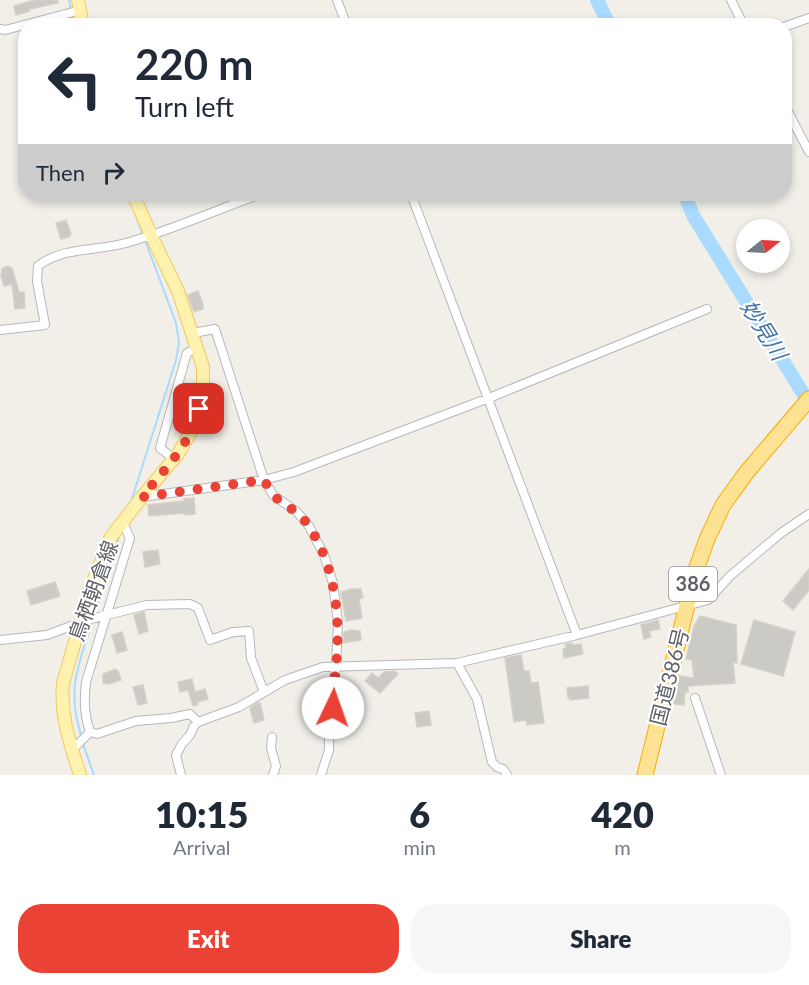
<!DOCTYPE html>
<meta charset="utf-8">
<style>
body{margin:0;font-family:Lato,"Noto Sans JP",sans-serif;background:#f6f6f7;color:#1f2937;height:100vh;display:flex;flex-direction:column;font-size:22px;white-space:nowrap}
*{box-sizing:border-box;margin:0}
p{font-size:20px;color:#747a83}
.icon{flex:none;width:33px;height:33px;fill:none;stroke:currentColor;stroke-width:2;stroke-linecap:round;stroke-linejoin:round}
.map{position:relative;height:775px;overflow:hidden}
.side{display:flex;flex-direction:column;background:#fff;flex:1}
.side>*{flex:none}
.banner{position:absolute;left:18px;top:18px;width:774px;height:183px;border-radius:24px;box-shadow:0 3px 9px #0003;background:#fff;color:#1f2937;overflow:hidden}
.needle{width:39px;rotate:72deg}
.tools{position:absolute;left:736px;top:219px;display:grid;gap:12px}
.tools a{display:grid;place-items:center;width:54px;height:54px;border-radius:50%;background:#fff;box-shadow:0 3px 9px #0003;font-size:30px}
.pin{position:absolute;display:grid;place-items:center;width:51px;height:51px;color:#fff;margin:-26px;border-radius:12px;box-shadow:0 3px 9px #0006}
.me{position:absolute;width:66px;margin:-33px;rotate:3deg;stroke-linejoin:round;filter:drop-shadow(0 0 4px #0008)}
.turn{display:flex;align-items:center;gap:21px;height:126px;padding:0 18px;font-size:27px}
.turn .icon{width:78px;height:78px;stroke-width:2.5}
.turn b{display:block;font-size:42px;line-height:51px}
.then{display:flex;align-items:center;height:57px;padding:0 18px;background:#0003;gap:12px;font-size:22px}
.eta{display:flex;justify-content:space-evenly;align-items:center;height:102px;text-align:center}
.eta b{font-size:36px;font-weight:800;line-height:42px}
.primary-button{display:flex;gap:12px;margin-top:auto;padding:12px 18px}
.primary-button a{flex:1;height:69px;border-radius:24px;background:#ea4335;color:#fff;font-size:24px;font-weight:800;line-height:69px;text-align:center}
.primary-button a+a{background:#f6f6f7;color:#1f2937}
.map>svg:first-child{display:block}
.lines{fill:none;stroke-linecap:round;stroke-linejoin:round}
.stream{stroke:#aadaff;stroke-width:2}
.river{stroke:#aadaff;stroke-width:14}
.building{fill:#cccac5;stroke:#d6d1c6;stroke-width:1.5}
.street-casing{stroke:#b5b8bc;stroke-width:10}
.primary-casing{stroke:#f2c960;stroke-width:14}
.highway-casing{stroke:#f9ab00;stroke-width:17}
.street{stroke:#fff;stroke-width:8}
.primary{stroke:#fff2af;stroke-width:12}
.highway{stroke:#fde293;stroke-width:15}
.route{stroke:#ea4335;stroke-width:10;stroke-dasharray:0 18}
.labels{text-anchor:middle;stroke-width:4.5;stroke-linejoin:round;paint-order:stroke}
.shield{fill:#fff;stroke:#8f9295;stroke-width:1.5}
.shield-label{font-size:20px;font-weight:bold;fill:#5f6368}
.street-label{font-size:21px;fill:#5f6368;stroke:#fff}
.water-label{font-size:22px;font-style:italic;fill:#4174aa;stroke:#fff}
</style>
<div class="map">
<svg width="809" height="775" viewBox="0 0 809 775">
<rect width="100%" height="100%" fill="#f1efe8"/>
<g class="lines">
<path class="stream" d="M69 0 74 26
M130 505 176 360 179 342 176 323 133 208
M94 616 119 536
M82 738C66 691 78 666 92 622
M83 744 94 775"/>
<path class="river" d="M597 0 610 26
M684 194 694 217 809 403"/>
</g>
<path class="building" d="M34 0H58V3L29 9 30 11 16 15 14 6Z
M66 220 71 234 69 237 61 239 56 223Z
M7 266 12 268 19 292H24L25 308 15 309 12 284 4 286 1 276 2 269Z
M198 291 203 305V309L194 312 188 295Z
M194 498 195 514 185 515V513L149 516 148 505 184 501V499Z
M158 550 160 564 145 567 143 552Z
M809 569V590L793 610 783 601Z
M55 582 60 596 31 605 27 591Z
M352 589H361L363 598 359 599 362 618 346 621 341 592Z
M144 612 148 631 139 634 134 615Z
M700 616 736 625 737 663 733 662 735 683 688 686V692L685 691 684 705 673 704 679 676 694 678 692 660 686 659 694 626Z
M658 620 660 629 649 631 651 637 644 639 641 625Z
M754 620 795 632 783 676 741 664Z
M350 630 360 631 361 640 343 643 344 632Z
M122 632 127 650 117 653 112 635Z
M572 643V645L581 644 583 654 564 658 563 649 566 648 565 644Z
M521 655 524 671H529L531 683 538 682 544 723 527 725 526 720 514 722 505 658Z
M115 669 118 671 121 680 109 684 103 683V674Z
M395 671 398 674 380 693 365 681 372 673 378 678 384 672Z
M192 679 195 692 205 689 208 699 197 702 198 705 193 706 188 690 180 692 178 682Z
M143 685 147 703 138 705 133 687Z
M588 686 589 698 570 700V698H568L567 688Z
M258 703H260L264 720 254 723 250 708Z
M429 711 431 725 417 727 415 713Z"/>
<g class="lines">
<g class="street-casing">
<path id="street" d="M337 0 347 26
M731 0 744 26
M784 27 809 18
M0 29 5 30 77 11 80 14
M784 104 809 152
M411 194 577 635
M0 330 45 325 37 281 38 266C62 247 97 251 126 243 172 230 216 210 261 194
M193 333 215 329 264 480 273 495 297 512 309 526 324 555 333 583 338 622 336 667 334 680 336 692 329 724V750L321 775
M174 459 160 448 187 353 197 348
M142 497 264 480 294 472 489 398 707 309
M0 640 47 635 87 620 147 605 190 604 198 608 210 640 233 632 249 631 251 658 264 692
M457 663 477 699 492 762 497 767 503 769 507 775
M695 698 721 775
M90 732C84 713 84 701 86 682L130 538 123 523
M90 732 97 734 136 721 171 718 190 714 198 722
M272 737 271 748 276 766 273 775
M72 750 90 732
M181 775 176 755 182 744 190 735 194 726 198 722 239 707 285 680 323 667 457 663 577 635 708 600 730 576 781 533 809 514"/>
</g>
<g class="primary-casing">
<path id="primary" d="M78 0 83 26
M80 775C70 743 60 717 63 683L91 586 111 537 142 497 178 454 195 425 203 393V367L178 291 151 235 133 194"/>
</g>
<g class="highway-casing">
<path id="highway" d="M645 775 695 573 707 539 723 505 746 473 809 399"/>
</g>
<use href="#street" class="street"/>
<use href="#primary" class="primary"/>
<use href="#highway" class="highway"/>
</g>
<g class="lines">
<path class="route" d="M199 409C191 444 164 470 142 497L264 480C267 484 269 491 273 495 285 507 297 509 308 525 338 569 341 626 335 677 334 682 336 685 336 690 336 696 334 702 333 708"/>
</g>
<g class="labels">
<rect class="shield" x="669" y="567" width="48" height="34" rx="4.5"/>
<g class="shield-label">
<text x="693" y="591">386</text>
</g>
<g class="street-label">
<text transform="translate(94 591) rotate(-70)" y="7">鳥栖朝倉線</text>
<text transform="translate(670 677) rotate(-76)" y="7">国道386号</text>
</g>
<g class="water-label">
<text transform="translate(764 330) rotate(58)" y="8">妙見川</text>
</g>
</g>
</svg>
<div class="tools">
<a><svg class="needle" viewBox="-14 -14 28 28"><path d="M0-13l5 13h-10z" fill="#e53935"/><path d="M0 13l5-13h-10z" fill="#747a83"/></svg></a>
</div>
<div class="pin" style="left:199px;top:409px;background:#d93025"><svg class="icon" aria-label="arrive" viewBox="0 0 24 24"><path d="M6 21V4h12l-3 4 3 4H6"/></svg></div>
<svg class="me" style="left:333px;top:708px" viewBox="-20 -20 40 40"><circle r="19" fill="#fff"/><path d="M0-13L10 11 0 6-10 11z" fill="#ea4335"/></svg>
<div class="banner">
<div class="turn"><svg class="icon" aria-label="left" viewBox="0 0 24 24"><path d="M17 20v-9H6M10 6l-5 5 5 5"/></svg><div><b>220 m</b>Turn left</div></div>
<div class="then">Then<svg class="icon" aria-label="right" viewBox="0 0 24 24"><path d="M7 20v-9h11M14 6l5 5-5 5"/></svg></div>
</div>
</div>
<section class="side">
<div class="eta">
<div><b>10:15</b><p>Arrival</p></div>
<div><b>6</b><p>min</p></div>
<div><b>420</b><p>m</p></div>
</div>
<div class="primary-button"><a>Exit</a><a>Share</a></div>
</section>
